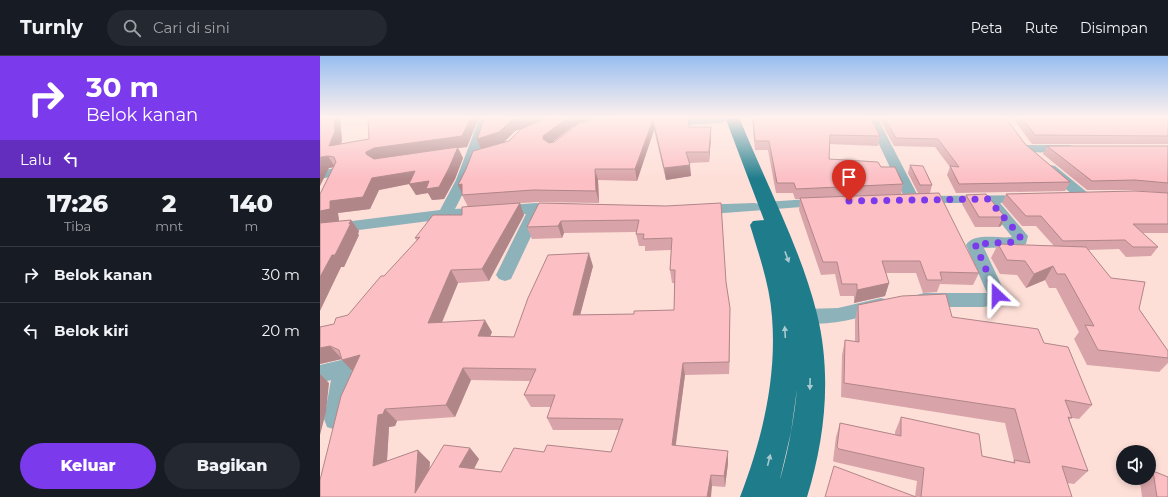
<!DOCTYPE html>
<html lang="id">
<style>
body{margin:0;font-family:Montserrat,sans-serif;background:#242831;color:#f1f3f6;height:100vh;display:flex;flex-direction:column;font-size:15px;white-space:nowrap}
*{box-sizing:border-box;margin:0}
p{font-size:13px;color:#9ea1a6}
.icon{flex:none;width:22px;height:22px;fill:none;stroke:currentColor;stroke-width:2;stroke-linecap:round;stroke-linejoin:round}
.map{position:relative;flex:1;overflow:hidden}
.details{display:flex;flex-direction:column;background:#171b24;width:320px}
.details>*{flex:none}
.guide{background:#7c3aed;color:#fff;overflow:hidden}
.fabs{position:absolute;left:796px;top:389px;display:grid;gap:8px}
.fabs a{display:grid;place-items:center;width:40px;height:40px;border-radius:50%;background:#171b24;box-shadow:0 2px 6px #0003;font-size:20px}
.pin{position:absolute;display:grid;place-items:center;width:34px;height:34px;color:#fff;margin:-41px -17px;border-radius:50% 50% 50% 0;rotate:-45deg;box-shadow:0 0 4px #0007}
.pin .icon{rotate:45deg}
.me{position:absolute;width:44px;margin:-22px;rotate:337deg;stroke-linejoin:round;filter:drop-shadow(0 0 3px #0008)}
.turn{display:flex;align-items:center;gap:14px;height:84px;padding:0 20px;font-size:18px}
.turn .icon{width:52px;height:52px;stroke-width:2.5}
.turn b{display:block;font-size:28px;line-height:34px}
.then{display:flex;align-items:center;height:38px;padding:0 20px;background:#0003;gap:8px;font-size:15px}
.eta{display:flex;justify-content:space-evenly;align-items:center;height:68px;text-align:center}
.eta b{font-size:24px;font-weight:800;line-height:28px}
.cta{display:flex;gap:8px;margin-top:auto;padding:8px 20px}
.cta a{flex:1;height:46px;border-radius:24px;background:#7c3aed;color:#fff;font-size:16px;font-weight:800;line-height:46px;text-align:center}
.cta a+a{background:#242831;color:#f1f3f6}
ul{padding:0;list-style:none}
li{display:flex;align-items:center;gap:12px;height:56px;padding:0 20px;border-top:1px solid #363941}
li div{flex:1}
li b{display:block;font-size:15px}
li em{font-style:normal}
header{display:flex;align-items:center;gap:24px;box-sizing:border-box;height:56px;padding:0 20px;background:#171b24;border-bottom:1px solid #363941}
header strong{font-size:19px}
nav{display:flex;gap:22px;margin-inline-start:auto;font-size:14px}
.search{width:280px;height:36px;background:#242831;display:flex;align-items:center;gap:10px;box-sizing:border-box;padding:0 14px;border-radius:22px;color:#9ea1a6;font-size:15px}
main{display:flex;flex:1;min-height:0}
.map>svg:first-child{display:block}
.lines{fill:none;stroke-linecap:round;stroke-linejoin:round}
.minor{fill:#8eb2ba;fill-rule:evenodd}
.trunk{fill:#1e7c8b;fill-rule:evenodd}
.wall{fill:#d9a4a9;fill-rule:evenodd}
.shaded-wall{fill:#b08689}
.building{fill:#fcbfc4;stroke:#b08689;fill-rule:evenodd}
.oneway{fill:#a9cacf}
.route{stroke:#7c3aed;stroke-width:7;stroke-dasharray:0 12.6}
</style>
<header>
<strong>Turnly</strong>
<div class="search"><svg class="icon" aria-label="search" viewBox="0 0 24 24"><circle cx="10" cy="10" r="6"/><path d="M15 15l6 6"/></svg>Cari di sini</div>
<nav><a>Peta</a><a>Rute</a><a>Disimpan</a></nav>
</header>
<main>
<section class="details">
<div class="guide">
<div class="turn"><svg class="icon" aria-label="right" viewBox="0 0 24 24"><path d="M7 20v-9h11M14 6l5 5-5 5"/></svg><div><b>30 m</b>Belok kanan</div></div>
<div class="then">Lalu<svg class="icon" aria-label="left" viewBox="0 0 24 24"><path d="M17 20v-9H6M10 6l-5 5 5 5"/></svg></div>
</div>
<div class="eta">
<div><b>17:26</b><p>Tiba</p></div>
<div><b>2</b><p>mnt</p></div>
<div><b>140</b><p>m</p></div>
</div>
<ul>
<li><svg class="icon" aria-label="right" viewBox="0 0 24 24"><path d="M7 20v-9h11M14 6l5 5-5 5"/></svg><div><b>Belok kanan</b></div><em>30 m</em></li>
<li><svg class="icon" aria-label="left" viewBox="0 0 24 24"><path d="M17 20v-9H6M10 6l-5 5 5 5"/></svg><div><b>Belok kiri</b></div><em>20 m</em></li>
</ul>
<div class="cta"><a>Keluar</a><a>Bagikan</a></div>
</section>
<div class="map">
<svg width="848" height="441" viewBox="0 0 848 441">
<rect width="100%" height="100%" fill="#fedfd8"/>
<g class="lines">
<path class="minor" d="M160 61H171L150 124 135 153 217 147 245 149 248 152 245 155 222 157 191 223 185 225 179 223 176 219 206 158 125 163 0 179V169L120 154 136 124Z
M403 61 408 64 402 67 345 70 339 67 345 64Z
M546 61H557L598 140 714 139 716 142 714 145 680 147 708 180 706 188 694 191 664 192 686 239 681 247 664 251H604L597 249 594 244 597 239 604 237H667L646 189C654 176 679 183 692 181L665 147H587Z
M707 89H750L756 93 750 97 703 96 701 93Z
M730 109 735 110 768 137 770 140 768 143H758L725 116 723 113 725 110Z
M15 112 20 113 22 116 20 119 0 123V115Z
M503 142 508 143 510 146 508 149 377 159 372 157 369 154 372 151 377 149 434 147 440 148 446 146Z
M561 242 568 244 571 249 568 254C542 261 504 273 478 265L475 260 478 255 485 253 518 252Z
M21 304 29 307C38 326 33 352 25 371L16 374 7 371 4 363 11 324 0 327V309Z"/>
<path class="trunk" d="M405 61H419C445 126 480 190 497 258 512 319 505 383 487 441H420C442 384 457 322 452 261 450 230 439 199 430 169L433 165 444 164ZM477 333C474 363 469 391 461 420L460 423 471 376Z"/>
</g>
<path class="wall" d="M0 61H20L22 85 21 88 49 83 48 61H159L147 91 138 92 143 102 135 123 124 143 112 144 108 137 96 139 89 128 59 134 50 153 18 157 19 165 31 164 39 175 38 178 39 179 24 211H21L5 243 14 111 9 112Z
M165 61H368L369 71 391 81 389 106 369 107 371 120 346 124 334 74 317 125 278 124 279 147 217 146 148 151 142 139 161 93ZM208 70 189 85 184 86 195 75ZM255 70 234 86H232L252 71Z
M424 61H550L560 80 558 90 509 88V103L561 111 583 128 581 138 538 140 598 137 588 117 590 109 612 129 610 137 659 217 653 229 620 228 617 236 603 237 596 217H566L569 227 565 240 534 247V240H520L515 218 501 219 479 154 480 143H475L473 137H456L448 94H435L432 63H424Z
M561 61H685L705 88 750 126 745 135 636 137 627 119 630 111 615 91 574 90 560 64Z
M692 61H848V88H712Z
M727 90H848V137L809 134H767L723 98Z
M848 137V177H823L838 191 831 200 806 201 799 193 768 194 791 222 819 253 848 295V307L839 316 767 309 754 283 759 276 736 232H729L725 224 706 232 697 219 680 218 671 202 678 188 734 190 716 170H702L682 147 686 138Z
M646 139 685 161 681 170 678 171H655L642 148Z
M219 147 346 150 406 226 410 265 409 318 365 319 356 389 408 407 405 431 392 430 0 441 33 315 21 303 0 308V271L14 268 28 259 97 185 95 182 204 159 169 225 138 227 122 267 172 276 170 280 194 281 273 210 260 259 314 258 354 254V227H352L350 214 351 194 325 195V190H319L316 178 317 176 244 177 242 182 212 183 207 171ZM151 324 210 325 204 339 211 351H231L227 362 233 374H299L291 396H224L181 416 154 413 159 403 150 392 109 414 110 406 98 394 67 405 69 371 75 370 77 365 135 361Z
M538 249 632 261 724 287 772 349 759 363 752 362 749 364 768 415 754 428 747 427 752 441H505H595L597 425 515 406 513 405 516 381 520 367 575 379V376L581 361 662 400 693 406 694 405 685 367 521 341 522 299 525 284 535 286V264Z
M833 415 848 441H822L820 425 824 422H829V418Z"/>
<path class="shaded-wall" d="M14 61H20L22 85 16 100 9 90Z
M151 61H159L147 91 138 92 143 102 135 123 124 143 112 144 108 137 96 139 89 128 59 134 50 153 18 157 19 165 0 168V155L10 145 52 122 95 115 129 112 52 107 46 98V96L54 92Z
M202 61H219L220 66 195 75 183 87 161 94 157 83 192 64Z
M249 61H281L282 64 252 71 226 91 223 83V80Z
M333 64 334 74 317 125 315 113Z
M391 71V81L389 106V96Z
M8 100 15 111 9 112 0 130V104L1 101Z
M370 109 371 120 346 124 344 112Z
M275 113 278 124 279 147 276 135Z
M142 128 143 139 138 129Z
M200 147 204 159 169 225 162 213Z
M683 161H685L681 170 678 171Z
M31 164 39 175 38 178 39 179 24 211H21L0 255V221Z
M241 165 244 177 242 182 238 170Z
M269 197 273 210 257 271 253 259Z
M733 210 725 224 706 232 714 218Z
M131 214 138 227 116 280 108 267Z
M569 227 565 240 534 247 537 234Z
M410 252V265L409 318V306Z
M165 264 172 276 165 293 158 280Z
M10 290 22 303 0 308V292Z
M40 299 33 316 22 304Z
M363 307 365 319 354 400 352 389Z
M143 312 151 324 135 361 126 349Z
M0 318 9 327 6 356 0 379Z
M65 353 77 365 75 370 69 371 66 421 53 410 58 359Z
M150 392 159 403 149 422 139 411Z
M98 394 110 406 107 441 95 437Z
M408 395V407L405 431 404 420Z
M391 419 392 430 391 441H387Z"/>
<path class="building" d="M0 61H14L15 75 9 90 49 83 48 61H151L142 80 54 92 46 96V98L54 103 138 91 129 112 119 131 106 133 109 125 89 128 95 115 52 122 43 141 10 145V153L0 155V138L16 106 14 101 8 100 1 101 0 104Z
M165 61H202L192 64 179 76 157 83Z
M228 61H249L223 80V83L229 87 234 86 259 67 280 62 328 61H368L369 71H391L389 96H366L370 109 344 112 333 64 315 113H275L276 135 213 134 142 139V128L138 129 146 113 153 95 189 85 201 73 227 62Z
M433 61H550L560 80 510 79 509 103 558 106 561 111H575L583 128 476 133 474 127H457L449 85H435Z
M564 61H685L705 88 750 126 639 128 630 110 639 111 618 83 576 82Z
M701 61H848V80L715 79Z
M727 90H848V127L815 124 772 125Z
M590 109 603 110 612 129H600Z
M815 135 848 137V168H813L838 191H813L805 184 743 185 721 160H706L686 138Z
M619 137 659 217 620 216 622 224H607L600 205H562L569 227 537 234V228H522L517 206H503L480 142Z
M666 138 685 161H659L646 139Z
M200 147 162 213 131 214 108 267 165 264 158 280 194 281 208 242 228 199 269 197 253 259 314 258V255L354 254 355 214H350L352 182 323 183 324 178H316L319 164 241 165 238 170 207 171 219 147 346 150 401 147 406 226 410 252 409 306 363 307 352 389 408 395 404 420 391 419 387 441H0V424L21 340 40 299 22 304 19 294 10 290 0 292V271L14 268 16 262 28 259 61 220H64L100 181 95 182 113 159H142V151ZM143 312 216 313 204 339H235L227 362 303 363 291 396 227 389 224 396 194 392 181 416 139 411 150 392 124 389 95 437 98 394 53 410 58 359 63 358 65 353 126 349Z
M31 164 29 168 31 167 15 199H12L0 221V167Z
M678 188 766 191 791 222 825 226 819 253 848 295V302L778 294 765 269 774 270 745 218H737L733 210 714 218 705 205 687 204Z
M626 238 632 261 718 273 724 287 748 291 772 349 745 344 752 362 748 361 768 415 742 410 752 441H601L604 412 519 393 517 391 520 367 581 380V361L659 378 662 400 695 407 694 404 710 407 695 353 524 327 525 284 539 286 538 249 582 240Z
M514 410 596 441H505Z
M833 415 848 421V441H837Z"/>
<defs><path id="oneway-solid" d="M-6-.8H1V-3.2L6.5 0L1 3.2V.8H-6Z"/></defs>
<g class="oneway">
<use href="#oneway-solid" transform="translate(467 201) rotate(70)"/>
<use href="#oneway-solid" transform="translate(465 276) rotate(-93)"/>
<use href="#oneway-solid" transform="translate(490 328) rotate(91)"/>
<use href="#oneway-solid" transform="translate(449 404) rotate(-76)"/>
</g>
<linearGradient id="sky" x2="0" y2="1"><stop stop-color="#98bef0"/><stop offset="0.5" stop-color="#fff1ed"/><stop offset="1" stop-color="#fff1ed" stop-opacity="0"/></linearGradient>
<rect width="848" height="123" fill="url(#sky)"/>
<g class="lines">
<path class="route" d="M529 145 668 143 700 180V184L694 186 655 188 677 239"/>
</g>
</svg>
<div class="fabs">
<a><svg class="icon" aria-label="sound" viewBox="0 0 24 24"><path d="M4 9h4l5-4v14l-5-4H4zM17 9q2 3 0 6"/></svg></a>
</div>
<div class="pin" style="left:529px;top:145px;background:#d93025"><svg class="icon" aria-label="arrive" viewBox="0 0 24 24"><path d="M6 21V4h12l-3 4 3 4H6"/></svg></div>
<svg class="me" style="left:677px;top:239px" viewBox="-20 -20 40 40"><path d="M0-17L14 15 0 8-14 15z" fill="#7c3aed" stroke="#fff" stroke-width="4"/></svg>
</div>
</main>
